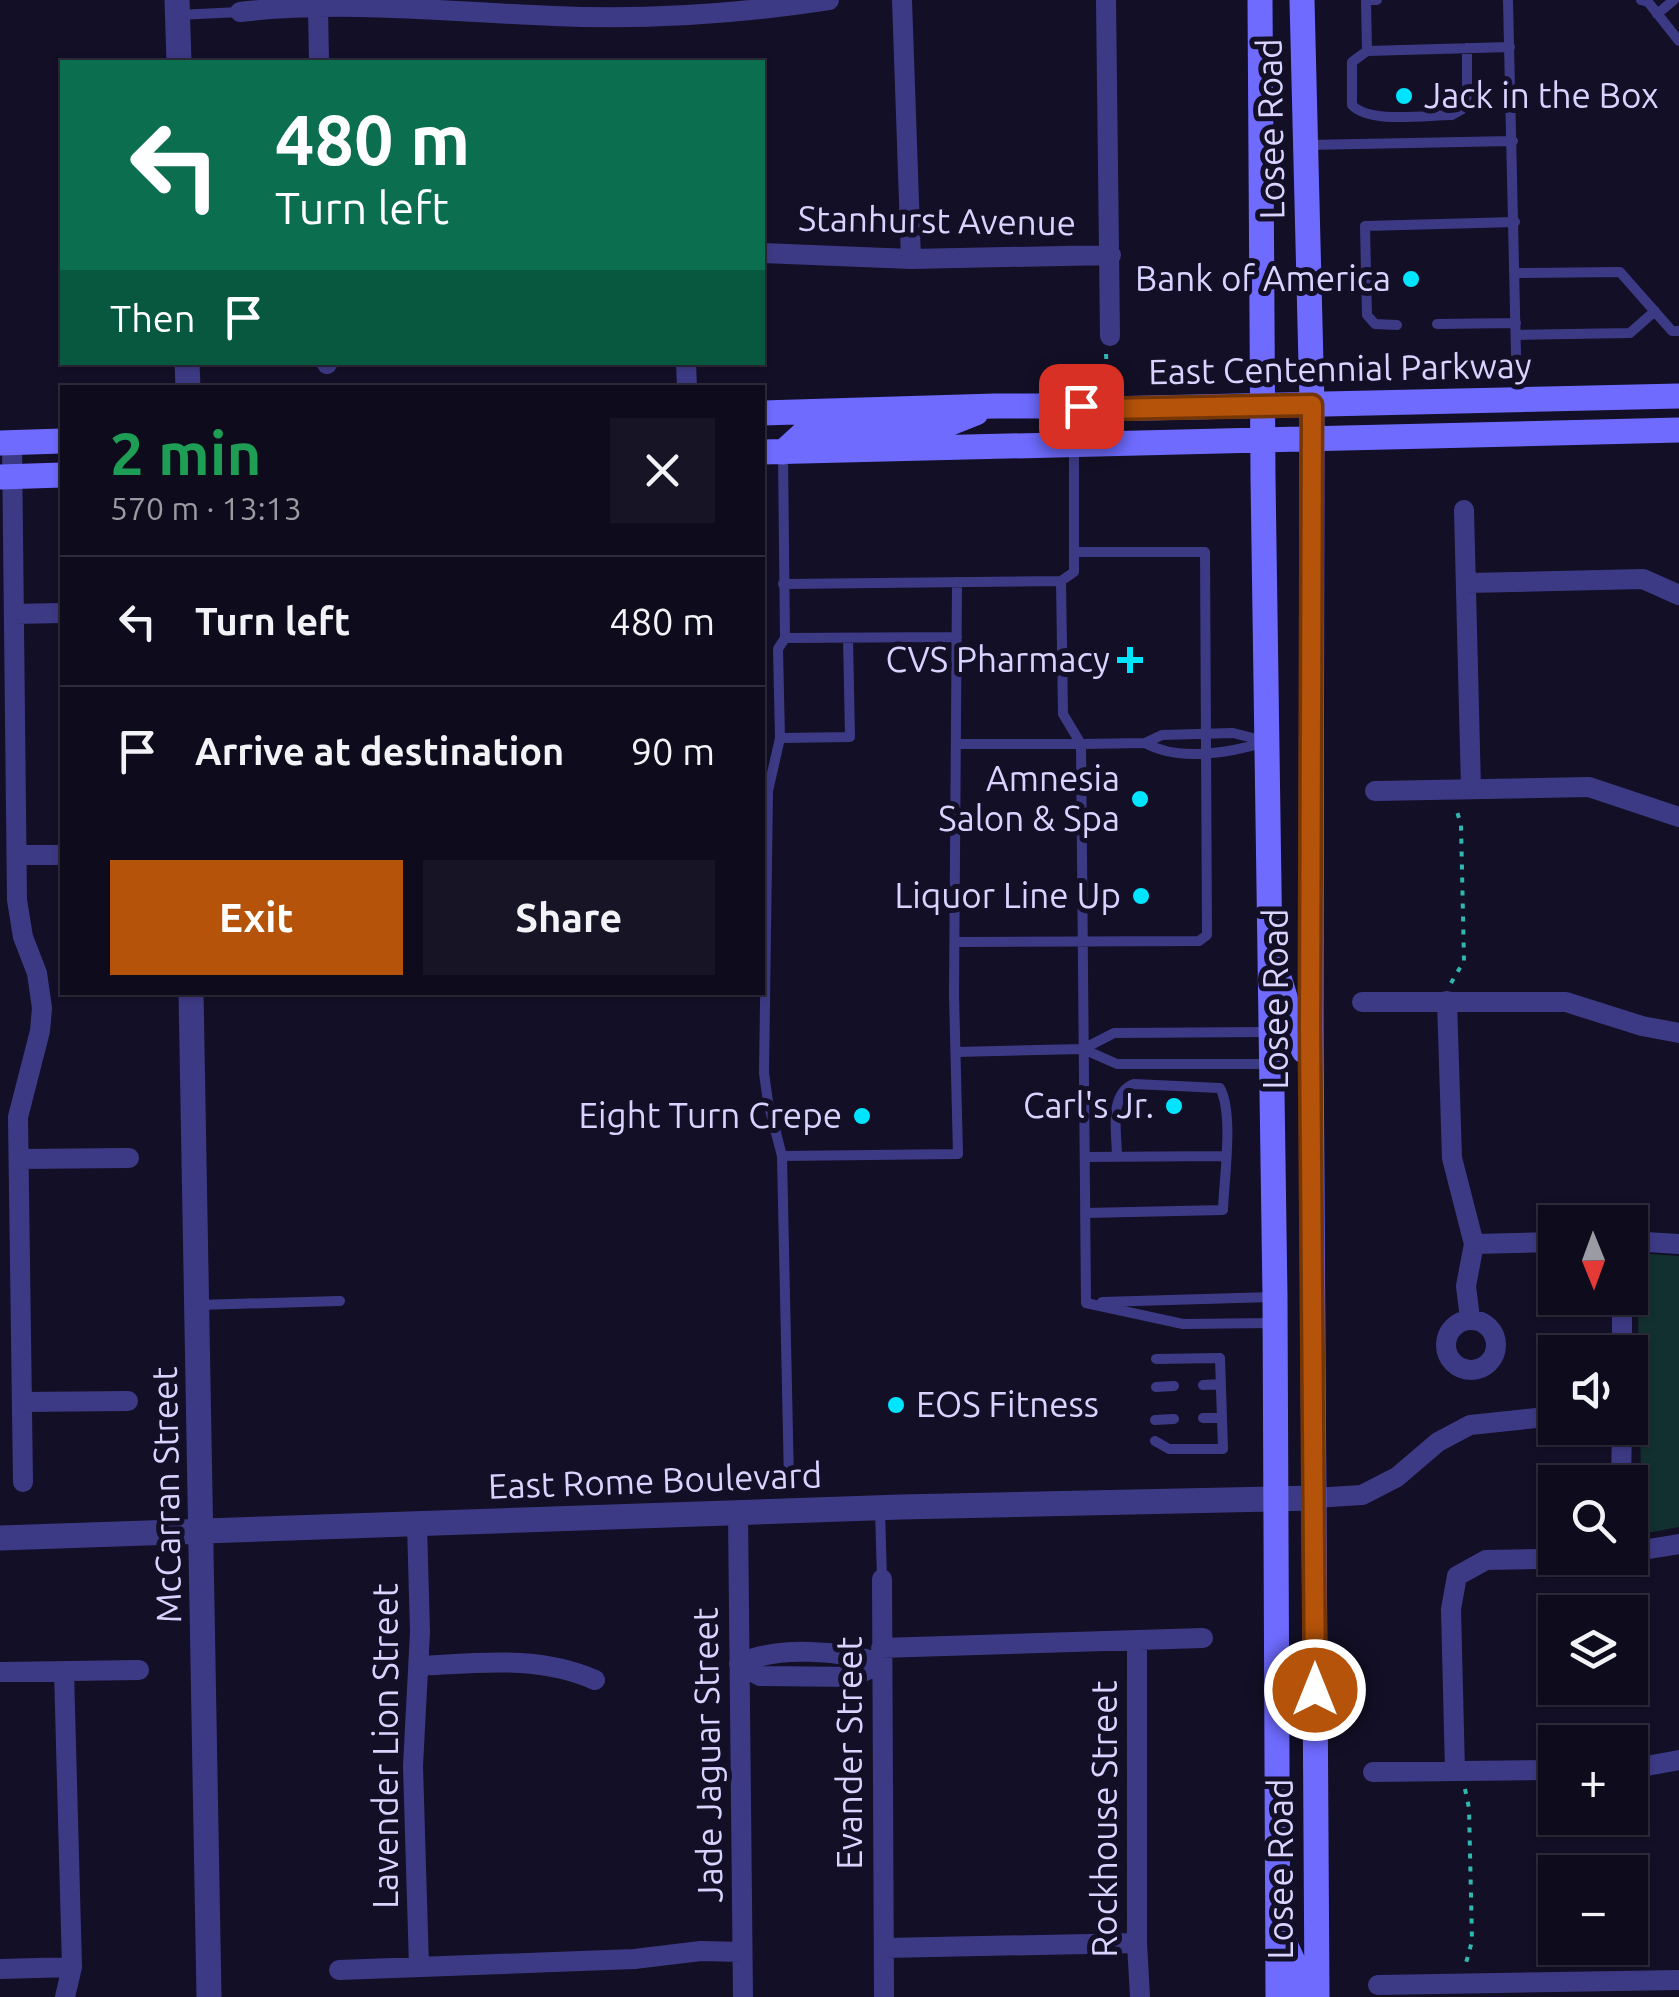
<!DOCTYPE html>
<meta charset="utf-8">
<style>
body{margin:0;font-family:Ubuntu,sans-serif;background:#171425;color:#f1f3f6;height:100vh;display:flex;flex-direction:column;font-size:38px;white-space:nowrap}
*{box-sizing:border-box;margin:0}
p{font-size:32px;color:#9b9ba3}
.icon{flex:none;width:55px;height:55px;fill:none;stroke:currentColor;stroke-width:2;stroke-linecap:round;stroke-linejoin:round}
.map{position:relative;flex:1;overflow:hidden}
.sheet{position:absolute;left:60px;top:385px;width:705px;height:610px;display:flex;flex-direction:column;background:#0e0b1c;border-radius:0px;box-shadow:0 2px 8px #0004,0 0 0 2px #2e2b3b}
.sheet>*{flex:none}
.guide{position:absolute;left:60px;top:60px;width:705px;height:305px;border-radius:0px;box-shadow:0 2px 8px #0004,0 0 0 2px #2e2b3b;background:#0b6e4f;color:#fff;overflow:hidden}
.needle{width:65px;rotate:179deg}
.tools{position:absolute;left:1538px;top:1205px;display:grid;gap:20px}
.tools a{display:grid;place-items:center;width:110px;height:110px;border-radius:0px;background:#0e0b1c;box-shadow:0 2px 8px #0004,0 0 0 2px #2e2b3b;font-size:50px}
.pin{position:absolute;display:grid;place-items:center;width:85px;height:85px;color:#fff;margin:-42px;border-radius:20px;box-shadow:0 5px 15px #0006}
.me{position:absolute;width:110px;margin:-55px;rotate:0deg;stroke-linejoin:round;filter:drop-shadow(0 0 8px #0008)}
.turn{display:flex;align-items:center;gap:35px;height:210px;padding:0 50px;font-size:45px}
.turn .icon{width:130px;height:130px;stroke-width:2.5}
.turn b{display:block;font-size:70px;line-height:85px}
.then{display:flex;align-items:center;height:95px;padding:0 50px;background:#0003;gap:20px;font-size:38px}
.round{display:grid;place-items:center;flex:none;width:105px;height:105px;border-radius:0px;background:#171425}
.summary{display:flex;align-items:center;justify-content:space-between;height:170px;padding:0 50px}
h1{font-size:60px;font-weight:700;line-height:75px;color:#1e9e55}
.action{display:flex;gap:20px;margin-top:auto;padding:20px 50px}
.action a{flex:1;height:115px;border-radius:0px;background:#b45309;color:#fff;font-size:40px;font-weight:700;line-height:115px;text-align:center}
.action a+a{background:#171425;color:#f1f3f6}
ul{padding:0;list-style:none}
li{display:flex;align-items:center;gap:30px;height:130px;padding:0 50px;border-top:2px solid #2e2b3b}
li div{flex:1}
li b{display:block;font-size:38px}
li em{font-style:normal}
.map>svg:first-child{display:block}
.green{fill:#12302f}
.lines{fill:none;stroke-linecap:round;stroke-linejoin:round}
.path{stroke:#2fb8b0;stroke-width:4;stroke-dasharray:5 8;stroke-linecap:butt}
.service{stroke:#3d3a85;stroke-width:10}
.minor{stroke:#3d3a85;stroke-width:20}
.tertiary{stroke:#3d3a85;stroke-width:25}
.secondary{stroke:#6f6bff;stroke-width:25}
.route-casing{stroke:#753606;stroke-width:25}
.route{stroke:#b45309;stroke-width:18}
.poi-dot{fill:#00e5ff;stroke:#130f26;stroke-width:4}
.labels{text-anchor:middle;stroke-width:10;stroke-linejoin:round;paint-order:stroke}
.poi-label{font-size:35px;fill:#d9d4ff;stroke:#130f26;text-anchor:end}
.street-label{font-size:35px;fill:#d9d4ff;stroke:#130f26}
</style>
<div class="map">
<svg width="1679" height="1997" viewBox="0 0 1679 1997">
<rect width="100%" height="100%" fill="#130f26"/>
<path class="green" d="M1637 1253 1679 1256V1527L1642 1534Z"/>
<g class="lines">
<path class="path" d="M1106 354 1108 390
M1451 983 1464 961 1461 825 1456 808
M1465 1789 1469 1808 1472 1941 1466 1963"/>
<path class="service" d="M1508 0 1517 399
M1641 0 1648 2 1679 41
M1657 14 1674 0
M178 15 240 12
M1467 48V96L1461 110 1452 115C1426 115 1369 124 1352 105V62L1367 51 1510 47
M1367 51 1366 0H1377
M1306 145 1513 141
M1516 273 1620 272 1672 331H1679
M1437 324 1516 323
M1397 325 1375 324 1367 315 1365 226 1515 222
M1516 335 1630 333 1655 311
M1074 447V572L1061 581 1063 714 1081 744
M783 454 785 638 778 649 780 738 850 737 848 638
M783 584 1061 581
M785 638 957 637
M780 738 768 791 764 1073 768 1102 782 1156
M1145 743C1179 762 1230 753 1265 742
M957 744H1081
M955 942 1199 941 1207 935 1205 552H1074
M1083 1049 1114 1033 1268 1032
M956 1052 1083 1049 1117 1064H1272
M1085 1157 1224 1156
M1085 1213 1223 1210C1224 1178 1234 1114 1220 1088L1134 1084C1108 1094 1117 1133 1117 1157
M1102 1302 1275 1297
M1086 1303 1081 744 1145 743 1162 735 1233 733 1265 741
M1086 1303 1183 1324 1273 1323
M198 1305 340 1301
M1203 1385 1221 1384
M1156 1387 1174 1386
M1203 1418H1222
M1155 1420 1174 1419
M1155 1441 1169 1449H1223L1220 1358 1156 1359
M789 1481 782 1156 958 1154 954 995 957 582
M880 1509 882 1579"/>
<path class="minor" d="M902 0 911 259
M1106 0 1110 336
M318 6 319 62
M240 12C343 0 450 12 554 16 646 20 738 14 829 0
M762 253 911 259 1111 255
M326 362 327 364
M686 362 687 388
M12 443 17 900 23 937 37 973 42 1008 40 1031 18 1117 23 1482
M1464 510 1471 789
M1466 583 1643 579 1679 595
M14 614 62 613
M1375 791 1589 787 1679 817
M18 855H62
M1447 1001 1452 1158 1474 1244 1466 1286 1470 1319
M1362 1002H1566L1642 1026 1679 1033
M19 1159 129 1158
M1630 1241 1679 1244
M1474 1244 1555 1242
M1622 1298V1352
M1446 1345a25 25 0 1 1 50 0a25 25 0 1 1-50 0Z
M22 1402 128 1401
M1621 1482 1622 1428
M1314 1498 1362 1495 1397 1477 1438 1442 1470 1425 1555 1416
M738 1513 743 1997
M417 1524 420 1632 413 1766 419 1967
M1630 1552 1679 1544
M882 1579 884 1997
M1137 1640V1943L1140 1997
M881 1648 1203 1638
M739 1664 760 1676 853 1677 881 1663
M739 1664C777 1645 842 1651 881 1663
M419 1666C479 1663 539 1655 595 1680
M64 1671 72 1967 65 1997
M0 1672 139 1670
M1630 1769 1679 1760
M1373 1772 1555 1770
M1455 1772 1451 1609 1457 1576 1486 1560 1598 1558
M884 1948 1137 1943
M0 1969 72 1967
M339 1970 634 1959 701 1951 742 1952
M1378 1985 1679 1980"/>
<path class="tertiary" d="M177 0 179 62
M187 362 188 388
M191 992 209 1997
M0 1538 901 1507 1314 1498"/>
<path class="secondary" d="M1260 0 1263 477 1275 1297 1278 1997
M1302 0 1312 405 1311 1027 1317 1997
M762 413 995 406H1081L1104 409 1679 396
M0 443 62 441
M762 452 1679 430
M783 452 805 432 941 427 976 413
M0 477 62 475
M1277 972C1287 999 1291 1027 1304 1051
M1281 1935 1297 1970 1298 1997"/>
</g>
<g class="lines">
<g class="route-casing">
<path id="route" d="M1081 406 1104 409 1312 405 1310 1027 1315 1690"/>
</g>
<use href="#route" class="route"/>
</g>
<g class="poi-dot">
<circle cx="1404" cy="96" r="10"/>
<circle cx="1411" cy="279" r="10"/>
<path d="M1125 645h10v10h10v10h-10v10h-10v-10h-10v-10h10z"/>
<circle cx="1140" cy="799" r="10"/>
<circle cx="1141" cy="896" r="10"/>
<circle cx="1174" cy="1106" r="10"/>
<circle cx="862" cy="1116" r="10"/>
<circle cx="896" cy="1405" r="10"/>
</g>
<g class="labels">
<g class="poi-label">
<text x="1424" y="108" text-anchor="start">Jack in the Box</text>
<text x="1391" y="291">Bank of America</text>
<text x="1110" y="672">CVS Pharmacy</text>
<text x="1120" y="791">Amnesia<tspan x="1120" dy="40">Salon &amp; Spa</tspan></text>
<text x="1121" y="908">Liquor Line Up</text>
<text x="1154" y="1118">Carl's Jr.</text>
<text x="842" y="1128">Eight Turn Crepe</text>
<text x="916" y="1417" text-anchor="start">EOS Fitness</text>
</g>
<g class="street-label">
<text transform="translate(1271 129) rotate(-91)" y="12">Losee Road</text>
<text transform="translate(937 221) rotate(1)" y="12">Stanhurst Avenue</text>
<text transform="translate(1340 369) rotate(-1)" y="12">East Centennial Parkway</text>
<text transform="translate(1276 999) rotate(-90)" y="12">Losee Road</text>
<text transform="translate(655 1481) rotate(-2)" y="12">East Rome Boulevard</text>
<text transform="translate(167 1495) rotate(-91)" y="12">McCarran Street</text>
<text transform="translate(386 1746) rotate(-90)" y="12">Lavender Lion Street</text>
<text transform="translate(850 1753) rotate(-90)" y="12">Evander Street</text>
<text transform="translate(708 1755) rotate(-91)" y="12">Jade Jaguar Street</text>
<text transform="translate(1105 1819) rotate(-90)" y="12">Rockhouse Street</text>
<text transform="translate(1281 1869) rotate(-90)" y="12">Losee Road</text>
</g>
</g>
</svg>
<div class="tools">
<a><svg class="needle" viewBox="-14 -14 28 28"><path d="M0-13l5 13h-10z" fill="#e53935"/><path d="M0 13l5-13h-10z" fill="#9b9ba3"/></svg></a>
<a><svg class="icon" aria-label="sound" viewBox="0 0 24 24"><path d="M4 9h4l5-4v14l-5-4H4zM17 9q2 3 0 6"/></svg></a>
<a><svg class="icon" aria-label="search" viewBox="0 0 24 24"><circle cx="10" cy="10" r="6"/><path d="M15 15l6 6"/></svg></a>
<a><svg class="icon" aria-label="layers" viewBox="0 0 24 24"><path d="M12 4l9 5-9 5-9-5zM3 14l9 5 9-5"/></svg></a>
<a>+</a>
<a>−</a>
</div>
<div class="pin" style="left:1081px;top:406px;background:#d93025"><svg class="icon" aria-label="arrive" viewBox="0 0 24 24"><path d="M6 21V4h12l-3 4 3 4H6"/></svg></div>
<svg class="me" style="left:1315px;top:1690px" viewBox="-20 -20 40 40"><circle r="17" fill="#b45309" stroke="#fff" stroke-width="3"/><path d="M0-11L8 9 0 5-8 9z" fill="#fff"/></svg>
<div class="guide">
<div class="turn"><svg class="icon" aria-label="left" viewBox="0 0 24 24"><path d="M17 20v-9H6M10 6l-5 5 5 5"/></svg><div><b>480 m</b>Turn left</div></div>
<div class="then">Then<svg class="icon" aria-label="arrive" viewBox="0 0 24 24"><path d="M6 21V4h12l-3 4 3 4H6"/></svg></div>
</div>
<section class="sheet">
<div class="summary"><div><h1>2 min</h1><p>570 m · 13:13</p></div><a class="round"><svg class="icon" aria-label="close" viewBox="0 0 24 24"><path d="M6 6l12 12M18 6L6 18"/></svg></a></div>
<ul>
<li><svg class="icon" aria-label="left" viewBox="0 0 24 24"><path d="M17 20v-9H6M10 6l-5 5 5 5"/></svg><div><b>Turn left</b></div><em>480 m</em></li>
<li><svg class="icon" aria-label="arrive" viewBox="0 0 24 24"><path d="M6 21V4h12l-3 4 3 4H6"/></svg><div><b>Arrive at destination</b></div><em>90 m</em></li>
</ul>
<div class="action"><a>Exit</a><a>Share</a></div>
</section>
</div>
